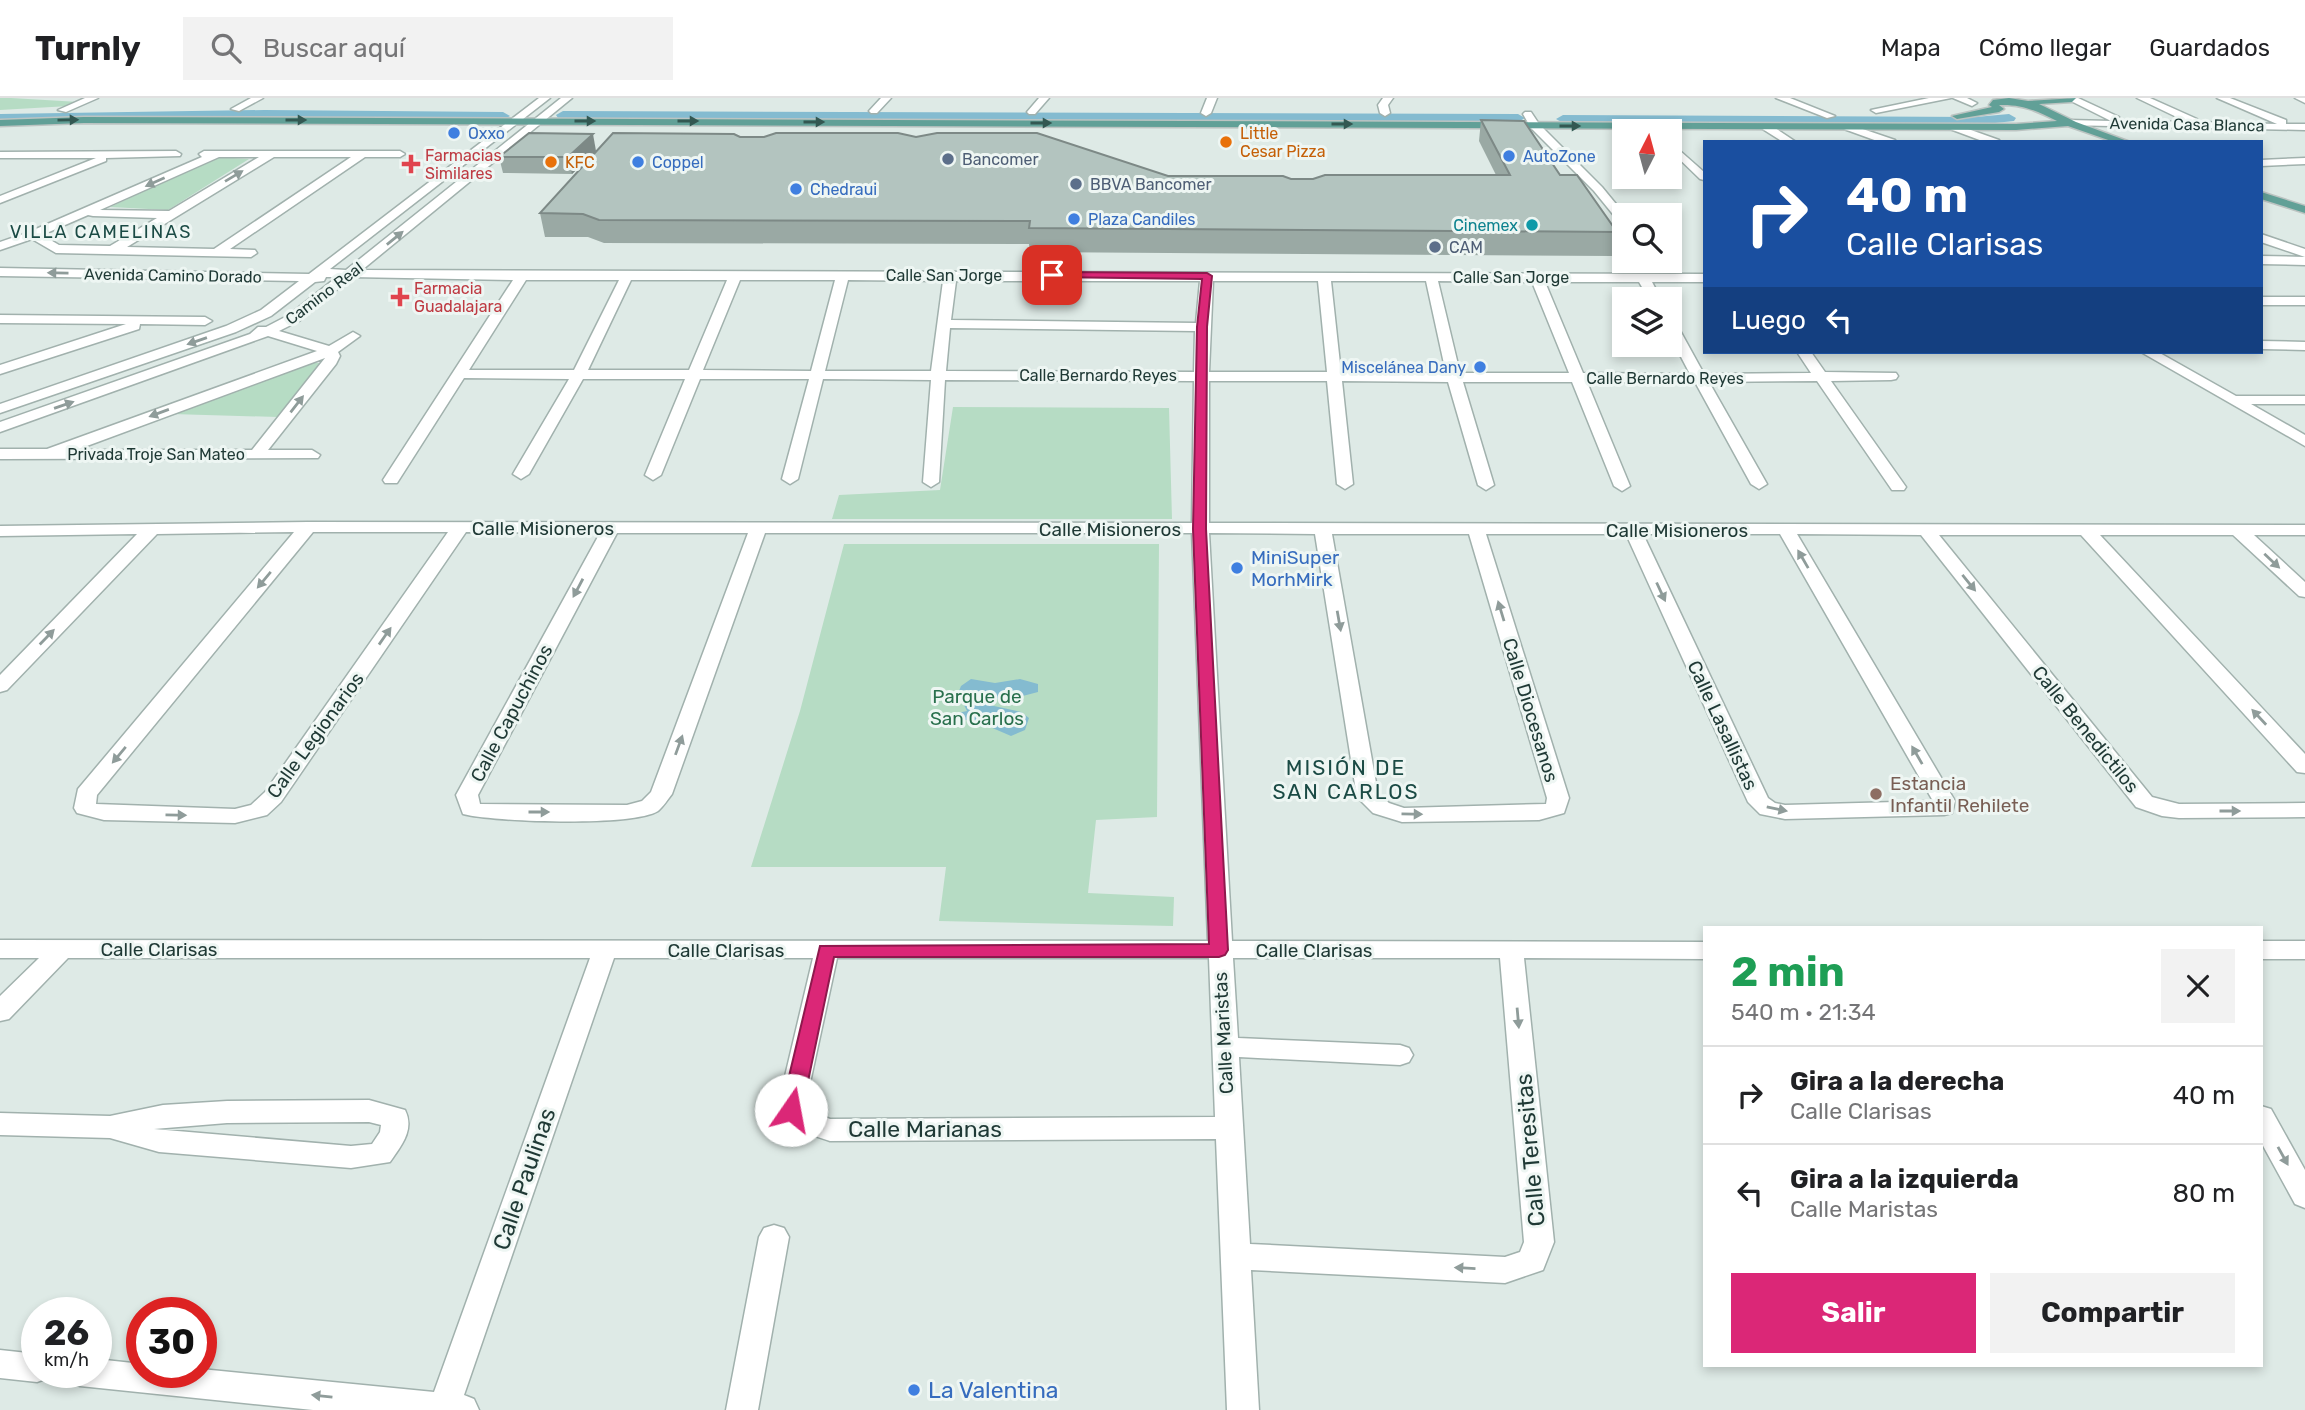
<!DOCTYPE html>
<html lang="es">
<meta charset="utf-8">
<style>
body{margin:0;font-family:Rubik,sans-serif;background:#f2f2f2;color:#202124;height:100vh;display:flex;flex-direction:column;font-size:26px;white-space:nowrap}
*{box-sizing:border-box;margin:0}
p{font-size:23px;color:#757577}
.icon{flex:none;width:38px;height:38px;fill:none;stroke:currentColor;stroke-width:2;stroke-linecap:round;stroke-linejoin:round}
.map{position:relative;flex:1;overflow:hidden}
.drawer{position:absolute;left:1703px;top:828px;width:560px;height:441px;display:flex;flex-direction:column;background:#fff;border-radius:0px;box-shadow:0 4px 10px #0003}
.drawer>*{flex:none}
.hud{position:absolute;left:1703px;top:42px;width:560px;height:214px;border-radius:0px;box-shadow:0 4px 10px #0003;background:#1a4fa0;color:#fff;overflow:hidden}
.needle{width:46px;rotate:6deg}
.buttons{position:absolute;left:1612px;top:21px;display:grid;gap:14px}
.buttons a{display:grid;place-items:center;width:70px;height:70px;border-radius:0px;background:#fff;box-shadow:0 4px 10px #0003;font-size:35px}
.speed{position:absolute;left:21px;top:1199px;display:flex;gap:14px;font-size:35px;font-weight:700;text-align:center}
.speed>*{display:grid;place-content:center;width:91px;height:91px;border-radius:50%;background:#fff;box-shadow:0 4px 10px #0003;line-height:1}
.speed small{font-size:18px;font-weight:400}
.speed .limit{border:10px solid #d22;background:#fff;color:#111}
.pin{position:absolute;display:grid;place-items:center;width:60px;height:60px;color:#fff;margin:-30px;border-radius:14px;box-shadow:0 4px 10px #0006}
.me{position:absolute;width:77px;margin:-38px;rotate:12deg;stroke-linejoin:round;filter:drop-shadow(0 0 5px #0008)}
.turn{display:flex;align-items:center;gap:24px;height:147px;padding:0 28px;font-size:32px}
.turn .icon{width:91px;height:91px;stroke-width:2.5}
.turn b{display:block;font-size:49px;line-height:60px}
.then{display:flex;align-items:center;height:66px;padding:0 28px;background:#0003;gap:14px;font-size:26px}
.round{display:grid;place-items:center;flex:none;width:74px;height:74px;border-radius:0px;background:#f2f2f2}
.overview{display:flex;align-items:center;justify-content:space-between;height:119px;padding:0 28px}
h1{font-size:42px;font-weight:700;line-height:52px;color:#1e9e55}
.button{display:flex;gap:14px;margin-top:auto;padding:14px 28px}
.button a{flex:1;height:80px;border-radius:0px;background:#db2777;color:#fff;font-size:28px;font-weight:700;line-height:80px;text-align:center}
.button a+a{background:#f2f2f2;color:#202124}
ul{padding:0;list-style:none}
li{display:flex;align-items:center;gap:21px;height:98px;padding:0 28px;border-top:2px solid #e0e0e0}
li div{flex:1}
li b{display:block;font-size:26px}
li em{font-style:normal}
header{display:flex;align-items:center;gap:42px;box-sizing:border-box;height:98px;padding:0 35px;background:#fff;border-bottom:2px solid #e0e0e0}
header strong{font-size:33px}
nav{display:flex;gap:38px;margin-inline-start:auto;font-size:24px}
.search{width:490px;height:63px;background:#f2f2f2;display:flex;align-items:center;gap:18px;box-sizing:border-box;padding:0 24px;border-radius:0px;color:#757577;font-size:26px}
.map>svg:first-child{display:block}
.green{fill:#b6dcc4}
.water{fill:#84bbd0}
.lines{fill:none;stroke-linecap:round;stroke-linejoin:round}
.canal{fill:#84bbd0;fill-rule:evenodd}
.minor-casing{stroke:#a1b1ad;stroke-width:3}
.major-casing{stroke:#bcc4c2;stroke-width:3}
.minor{fill:#fff;fill-rule:evenodd}
.major{fill:#61a097;fill-rule:evenodd}
.wall{fill:#9aa9a4}
.shaded-wall{fill:#7d8986}
.building{fill:#b3c4bf;stroke:#7d8986;stroke-width:2}
.oneway{fill:#335852}
.oneway2{fill:#8f9c9a}
.route{fill:#db2777;stroke:#8e194d;stroke-width:2}
.shop-dot{fill:#3f7fe0;stroke:#eef6f3;stroke-width:2.5}
.food-dot{fill:#e8710a;stroke:#eef6f3;stroke-width:2.5}
.service-dot{fill:#5c6f8a;stroke:#eef6f3;stroke-width:2.5}
.health-dot{fill:#e0444e;stroke:#eef6f3;stroke-width:2.5}
.culture-dot{fill:#0f9aa8;stroke:#eef6f3;stroke-width:2.5}
.education-dot{fill:#8d6e63;stroke:#eef6f3;stroke-width:2.5}
.labels{text-anchor:middle;stroke-width:6;stroke-linejoin:round;paint-order:stroke}
.far-street-label{font-size:16px;fill:#1f3935;stroke:#eef6f3}
.far-shop-label{font-size:16px;fill:#366cbe;stroke:#eef6f3;text-anchor:start}
.far-food-label{font-size:16px;fill:#c56008;stroke:#eef6f3;text-anchor:start}
.far-health-label{font-size:16px;fill:#be3a42;stroke:#eef6f3;text-anchor:start}
.far-service-label{font-size:16px;fill:#4e5e75;stroke:#eef6f3;text-anchor:start}
.far-culture-label{font-size:16px;fill:#0d838f;stroke:#eef6f3;text-anchor:end}
.far-neighbourhood-label{font-size:18px;letter-spacing:2px;fill:#1b4b45;stroke:#eef6f3}
.street-label{font-size:19px;fill:#1f3935;stroke:#eef6f3}
.shop-label{font-size:19px;fill:#366cbe;stroke:#eef6f3;text-anchor:start}
.park-label{font-size:19px;fill:#29704d;stroke:#eef6f3}
.education-label{font-size:19px;fill:#785e54;stroke:#eef6f3;text-anchor:start}
.neighbourhood-label{font-size:21px;letter-spacing:2px;fill:#1b4b45;stroke:#eef6f3}
.near-street-label{font-size:23px;fill:#1f3935;stroke:#eef6f3}
.near-shop-label{font-size:23px;fill:#366cbe;stroke:#eef6f3;text-anchor:start}
</style>
<header>
<strong>Turnly</strong>
<div class="search"><svg class="icon" aria-label="search" viewBox="0 0 24 24"><circle cx="10" cy="10" r="6"/><path d="M15 15l6 6"/></svg>Buscar aquí</div>
<nav><a>Mapa</a><a>Cómo llegar</a><a>Guardados</a></nav>
</header>
<div class="map">
<svg width="2305" height="1312" viewBox="0 0 2305 1312">
<rect width="100%" height="100%" fill="#deeae6"/>
<path class="green" d="M0 0H11L79 4 69 8 0 12Z
M218 59 249 61 168 112 110 109Z
M308 265H324L278 319 172 316Z
M953 309 1169 310 1172 421H832L839 397 940 392Z
M844 446H1159L1157 719 1096 722 1088 795 1174 799 1173 828 939 823 946 769H751L800 613Z"/>
<path class="water" d="M971 581 995 585 1020 581 1038 586V594L1011 601 991 600 976 604 1021 614 1029 620 1025 632 1011 638 974 622H948V617L967 613 963 605 967 598 959 593 961 588Z"/>
<g class="lines">
<path class="canal" d="M264 12 503 14 510 18 503 22 264 20 0 24V16Z
M563 13 1518 16 1525 20 1518 24 558 20 556 17Z
M2009 16 2016 20 2014 23 1976 27 1563 25 1556 21 1563 17 1976 19Z"/>
<g class="minor-casing">
<path id="minor" d="M85 0H98L66 14 58 12Z
M251 0H263L239 13 231 11Z
M539 0H550L330 171 346 172 561 0H572L362 172 1704 176V184H1652L1661 201H1649L1639 184H1545L1583 275 1690 276 1670 238V223L1677 227 1704 276 1811 275 1797 254H1811L1825 274 1896 275 1898 278 1896 281 1891 282 1831 283 1906 389 1904 392H1892L1817 283 1709 284 1767 386 1759 391 1751 386 1695 284H1587L1630 388 1622 393 1614 388 1572 284H1463L1494 387 1486 392 1478 387 1448 284 1342 283 1353 386 1345 391 1337 386 1327 283H1209V425L2305 427V437H2254L2305 484V499L2299 498 2233 437H2100L2305 656V675L2297 674 2081 437H1939L2152 699 2179 706 2305 705V719L2179 720 2162 718 2136 709 1921 437 1797 436 1955 703 1952 715 1944 717 1785 721 1760 716 1748 704 1626 436H1486L1569 700 1564 715 1539 722 1402 724 1373 715 1357 699 1315 436 1209 435 1232 843 1704 844V861L1524 860 1554 1144 1543 1172 1505 1185 1251 1172 1259 1312H1227L1216 1041 830 1043C810 1036 788 1031 777 1012L813 860H614L464 1297 474 1301 479 1312H313L80 1288 69 1284 64 1274H96V1261L142 1266V1274H201V1271L434 1294 590 860H68L9 921 0 923V898L39 860H0V842L1208 843 1192 435H765L672 696C668 701 663 709 658 713 632 729 494 724 463 716L456 697 600 435 466 434 281 704 267 717 235 725 104 722 77 715 74 710 78 691 294 434 157 436 7 592 0 594V577L137 436 0 438V428L308 424 1192 425 1194 283 945 282 939 384 931 389 923 384 931 282 823 281 798 381 790 386 782 381 809 281H700L661 377 653 382 645 377 685 281H583L529 376 521 381 513 376 569 281 464 280 397 385H385L383 382 513 182 352 179 299 223 279 233 329 248 353 234 360 238 338 254 340 258 336 266 268 352H312L320 357 318 360 0 361V351H47L317 253 268 238 0 334V324L250 236 258 229H266L289 217 337 179H326L324 183 315 184 271 218 236 234 0 315V306L226 228 261 212 299 183 0 178V170L309 176ZM526 182H619L574 272H469ZM631 182H727L689 272H588ZM740 182H835L811 273 703 272ZM848 182 943 183 931 273H825ZM956 183H1200L1196 225 951 222ZM1213 183H1318L1327 274H1209ZM1331 183H1426L1446 275H1341ZM1438 183 1532 184 1569 275H1460ZM950 230 1195 233 1194 274 946 273ZM325 260 252 352H76ZM313 434H448L265 694 251 707 235 711 96 706 97 697ZM617 435H748L651 694 642 703 627 707 480 706 478 697ZM1332 436H1469L1547 700 1546 706 1404 710 1389 705 1378 696ZM1643 436H1780L1933 703 1785 707 1775 705 1768 700ZM837 860H1209L1215 1019 830 1021 817 1016 805 1008ZM1233 860H1500L1524 1144 1520 1154 1505 1159 1250 1146 1239 959 1400 967 1409 964 1413 957 1409 950 1400 947 1238 940Z
M881 0H891L877 15H871L869 13Z
M1039 0H1049L1035 16H1029L1027 14Z
M1207 0H1217L1211 15 1206 18 1201 15Z
M1383 0H1393L1388 7 1390 15 1385 18 1380 15 1378 7Z
M1776 0H1790L1835 18 1827 20Z
M1929 0H1951L1876 15 1871 12Z
M1953 0H1967L1977 5 1972 8Z
M2078 0 2119 19V23L2187 24 2137 0H2150L2197 21V24L2277 26 2217 0H2230L2286 22V26H2305V32L2064 27 2063 25 2068 22 2111 23 2067 1Z
M2295 0H2305V5Z
M1525 14H1531L1539 26 1602 89 1625 117 1624 127 1620 125 1594 93 1531 30 1523 16Z
M1761 26H1769L1796 44H1783L1761 30Z
M1848 26 1895 42 1896 44H1880L1844 31 1843 29Z
M1954 26 1999 42 2000 44H1985L1950 31 1949 29Z
M1670 44 1704 74V82L1700 81 1670 52Z
M176 53 181 56 180 58 106 60V63L0 105V98L96 60H0V54Z
M204 53H400L405 56 400 59H365L230 151 255 152 257 155 251 159 56 155 32 141 0 152V144L29 134 202 59 199 56ZM219 59H259L169 113 100 112ZM274 59H351L214 151 127 149ZM88 117 93 118 157 120 110 148 59 147 42 137Z
M2305 60V66L2261 68V62Z
M2261 136 2305 151V159L2261 144Z
M2261 158 2305 159V167L2261 166Z
M2261 199H2305V207H2261Z
M0 217 205 219 212 223 205 227 140 226 139 231 0 276V267L126 226 0 225Z
M2261 243 2305 244V252L2261 251Z
M2141 254H2158L2236 298H2305V306H2251L2305 337V348Z
M2261 843H2305V861H2261Z
M369 1002 405 1012C415 1032 401 1048 390 1064L351 1070 159 1054 110 1040 0 1037V1015L110 1018 163 1007 227 1003ZM369 1024 381 1027 380 1034 372 1046 351 1048 154 1031 227 1025Z
M2261 1008 2271 1011 2305 1072V1110L2295 1106 2261 1044Z
M774 1127 784 1130 789 1139 758 1312H726L759 1139 764 1130Z
M0 1252 37 1256V1274H51L48 1280 37 1284 0 1280Z"/>
</g>
<g class="major-casing">
<path id="major" d="M2009 0 2028 3 2076 0 2072 4 2039 6 2076 24 2130 44H2114L2068 28 2016 32 84 25 0 28V22L84 19 2016 26 2057 23C2037 13 2022 6 1999 7L2004 11 1999 14 1957 21 1952 18 1992 9 1989 7 1993 2Z
M2261 94 2305 108V115L2261 101Z"/>
</g>
<use href="#minor" class="minor"/>
<use href="#major" class="major"/>
</g>
<path class="wall" d="M1481 22 1560 77 1617 134 1613 158 1030 154 1029 146 604 145 588 139H545L540 115 740 39H916L1168 78 1291 81 1496 77 1479 43Z
M596 53 572 76 503 75 499 59Z"/>
<path class="shaded-wall" d="M593 36 596 53 572 76 568 59Z"/>
<path class="building" d="M1481 22 1524 23 1560 77H1577L1617 134 1029 130 1030 123 599 122 583 116 540 115 613 35 734 36 740 39H764L776 35H898L916 39 937 35H1037L1168 78H1283L1291 81H1313L1325 77H1510Z
M529 35 593 36 568 59H499Z"/>
<defs><path id="oneway-solid" d="M-6-.8H1V-3.2L6.5 0L1 3.2V.8H-6Z" transform="scale(1.75)"/></defs>
<g class="oneway">
<use href="#oneway-solid" transform="translate(68 22) rotate(-1)"/>
<use href="#oneway-solid" transform="translate(296 22)"/>
<use href="#oneway-solid" transform="translate(585 23)"/>
<use href="#oneway-solid" transform="translate(688 23)"/>
<use href="#oneway-solid" transform="translate(814 24)"/>
<use href="#oneway-solid" transform="translate(1041 25)"/>
<use href="#oneway-solid" transform="translate(1342 26)"/>
<use href="#oneway-solid" transform="translate(1570 28)"/>
</g>
<g class="oneway2">
<use href="#oneway-solid" transform="translate(234 78) rotate(-31)"/>
<use href="#oneway-solid" transform="translate(155 84) rotate(156)"/>
<use href="#oneway-solid" transform="translate(395 140) rotate(-39)"/>
<use href="#oneway-solid" transform="translate(58 175) rotate(-179)"/>
<use href="#oneway-solid" transform="translate(197 243) rotate(161)"/>
<use href="#oneway-solid" transform="translate(297 306) rotate(-52)"/>
<use href="#oneway-solid" transform="translate(64 307) rotate(-19)"/>
<use href="#oneway-solid" transform="translate(159 315) rotate(160)"/>
<use href="#oneway-solid" transform="translate(1803 461) rotate(-120)"/>
<use href="#oneway-solid" transform="translate(2272 463) rotate(43)"/>
<use href="#oneway-solid" transform="translate(264 482) rotate(130)"/>
<use href="#oneway-solid" transform="translate(1969 485) rotate(51)"/>
<use href="#oneway-solid" transform="translate(578 490) rotate(118)"/>
<use href="#oneway-solid" transform="translate(1661 494) rotate(65)"/>
<use href="#oneway-solid" transform="translate(1501 513) rotate(-107)"/>
<use href="#oneway-solid" transform="translate(1339 523) rotate(80)"/>
<use href="#oneway-solid" transform="translate(385 538) rotate(-55)"/>
<use href="#oneway-solid" transform="translate(47 539) rotate(-46)"/>
<use href="#oneway-solid" transform="translate(2259 619) rotate(-133)"/>
<use href="#oneway-solid" transform="translate(679 647) rotate(-70)"/>
<use href="#oneway-solid" transform="translate(119 657) rotate(130)"/>
<use href="#oneway-solid" transform="translate(1917 657) rotate(-120)"/>
<use href="#oneway-solid" transform="translate(1777 711) rotate(12)"/>
<use href="#oneway-solid" transform="translate(2230 713)"/>
<use href="#oneway-solid" transform="translate(539 714)"/>
<use href="#oneway-solid" transform="translate(1412 716) rotate(1)"/>
<use href="#oneway-solid" transform="translate(176 717) rotate(1)"/>
<use href="#oneway-solid" transform="translate(1518 920) rotate(85)"/>
<use href="#oneway-solid" transform="translate(2283 1058) rotate(61)"/>
<use href="#oneway-solid" transform="translate(1465 1170) rotate(-177)"/>
<use href="#oneway-solid" transform="translate(322 1298) rotate(-174)"/>
</g>
<path class="route" d="M1052 174 1207 175 1212 178 1207 229 1206 431 1228 852 1225 857 1219 859H834L802 1012 799 1018 791 1020 784 1018 781 1012 820 848 1209 846 1193 431 1197 229 1202 181 1049 179 1048 177Z"/>
<g class="shop-dot">
<circle cx="454" cy="35" r="7"/>
<circle cx="1509" cy="58" r="7"/>
<circle cx="638" cy="64" r="7"/>
<circle cx="796" cy="91" r="7"/>
<circle cx="1074" cy="121" r="7"/>
<circle cx="1480" cy="269" r="7"/>
<circle cx="1237" cy="470" r="7"/>
<circle cx="914" cy="1292" r="7"/>
</g>
<g class="food-dot">
<circle cx="1226" cy="44" r="7"/>
<circle cx="551" cy="64" r="7"/>
</g>
<g class="service-dot">
<circle cx="948" cy="61" r="7"/>
<circle cx="1076" cy="86" r="7"/>
<circle cx="1435" cy="149" r="7"/>
</g>
<g class="health-dot">
<path d="M407.5 55.5h7v7h7v7h-7v7h-7v-7h-7v-7h7z"/>
<path d="M396.5 188.5h7v7h7v7h-7v7h-7v-7h-7v-7h7z"/>
</g>
<circle class="culture-dot" cx="1532" cy="127" r="7"/>
<circle class="education-dot" cx="1876" cy="696" r="7"/>
<g class="labels">
<g class="far-street-label">
<text transform="translate(2187 26) rotate(1)" y="6">Avenida Casa Blanca</text>
<text transform="translate(173 177) rotate(1)" y="6">Avenida Camino Dorado</text>
<text x="944" y="183">Calle San Jorge</text>
<text x="1511" y="185">Calle San Jorge</text>
<text transform="translate(324 195) rotate(-37)" y="6">Camino Real</text>
<text x="1098" y="283">Calle Bernardo Reyes</text>
<text x="1665" y="286">Calle Bernardo Reyes</text>
<text x="156" y="362">Privada Troje San Mateo</text>
</g>
<g class="far-shop-label">
<text x="468" y="41">Oxxo</text>
<text x="1523" y="64">AutoZone</text>
<text x="652" y="70">Coppel</text>
<text x="810" y="97">Chedraui</text>
<text x="1088" y="127">Plaza Candiles</text>
<text x="1466" y="275" text-anchor="end">Miscelánea Dany</text>
</g>
<g class="far-food-label">
<text x="1240" y="41">Little<tspan x="1240" dy="18">Cesar Pizza</tspan></text>
<text x="565" y="70">KFC</text>
</g>
<g class="far-health-label">
<text x="425" y="63">Farmacias<tspan x="425" dy="18">Similares</tspan></text>
<text x="414" y="196">Farmacia<tspan x="414" dy="18">Guadalajara</tspan></text>
</g>
<g class="far-service-label">
<text x="962" y="67">Bancomer</text>
<text x="1090" y="92">BBVA Bancomer</text>
<text x="1449" y="155">CAM</text>
</g>
<g class="far-culture-label">
<text x="1518" y="133">Cinemex</text>
</g>
<g class="far-neighbourhood-label">
<text x="101" y="140">VILLA CAMELINAS</text>
</g>
<g class="street-label">
<text x="543" y="437">Calle Misioneros</text>
<text x="1110" y="438">Calle Misioneros</text>
<text x="1677" y="439">Calle Misioneros</text>
<text transform="translate(1531 612) rotate(73)" y="7">Calle Diocesanos</text>
<text transform="translate(511 615) rotate(-62)" y="7">Calle Capuchinos</text>
<text transform="translate(1723 627) rotate(65)" y="7">Calle Lasallistas</text>
<text transform="translate(2086 631) rotate(51)" y="7">Calle Benedictilos</text>
<text transform="translate(315 637) rotate(-54)" y="7">Calle Legionarios</text>
<text x="159" y="858">Calle Clarisas</text>
<text x="726" y="859">Calle Clarisas</text>
<text x="1314" y="859">Calle Clarisas</text>
<text transform="translate(1223 935) rotate(-93)" y="7">Calle Maristas</text>
</g>
<g class="shop-label">
<text x="1251" y="466">MiniSuper<tspan x="1251" dy="22">MorhMirk</tspan></text>
</g>
<g class="park-label">
<text x="977" y="605">Parque de<tspan x="977" dy="22">San Carlos</tspan></text>
</g>
<g class="education-label">
<text x="1890" y="692">Estancia<tspan x="1890" dy="22">Infantil Rehilete</tspan></text>
</g>
<g class="neighbourhood-label">
<text x="1346" y="677">MISIÓN DE<tspan x="1346" dy="24">SAN CARLOS</tspan></text>
</g>
<g class="near-street-label">
<text x="925" y="1039">Calle Marianas</text>
<text transform="translate(1530 1052) rotate(-95)" y="8">Calle Teresitas</text>
<text transform="translate(524 1081) rotate(-71)" y="8">Calle Paulinas</text>
</g>
<g class="near-shop-label">
<text x="928" y="1300">La Valentina</text>
</g>
</g>
</svg>
<div class="buttons">
<a><svg class="needle" viewBox="-14 -14 28 28"><path d="M0-13l5 13h-10z" fill="#e53935"/><path d="M0 13l5-13h-10z" fill="#757577"/></svg></a>
<a><svg class="icon" aria-label="search" viewBox="0 0 24 24"><circle cx="10" cy="10" r="6"/><path d="M15 15l6 6"/></svg></a>
<a><svg class="icon" aria-label="layers" viewBox="0 0 24 24"><path d="M12 4l9 5-9 5-9-5zM3 14l9 5 9-5"/></svg></a>
</div>
<div class="speed"><div>26<small>km/h</small></div><div class="limit">30</div></div>
<div class="pin" style="left:1052px;top:177px;background:#d93025"><svg class="icon" aria-label="arrive" viewBox="0 0 24 24"><path d="M6 21V4h12l-3 4 3 4H6"/></svg></div>
<svg class="me" style="left:791px;top:1012px" viewBox="-20 -20 40 40"><circle r="19" fill="#fff"/><path d="M0-13L10 11 0 6-10 11z" fill="#db2777"/></svg>
<div class="hud">
<div class="turn"><svg class="icon" aria-label="right" viewBox="0 0 24 24"><path d="M7 20v-9h11M14 6l5 5-5 5"/></svg><div><b>40 m</b>Calle Clarisas</div></div>
<div class="then">Luego<svg class="icon" aria-label="left" viewBox="0 0 24 24"><path d="M17 20v-9H6M10 6l-5 5 5 5"/></svg></div>
</div>
<section class="drawer">
<div class="overview"><div><h1>2 min</h1><p>540 m · 21:34</p></div><a class="round"><svg class="icon" aria-label="close" viewBox="0 0 24 24"><path d="M6 6l12 12M18 6L6 18"/></svg></a></div>
<ul>
<li><svg class="icon" aria-label="right" viewBox="0 0 24 24"><path d="M7 20v-9h11M14 6l5 5-5 5"/></svg><div><b>Gira a la derecha</b><p>Calle Clarisas</p></div><em>40 m</em></li>
<li><svg class="icon" aria-label="left" viewBox="0 0 24 24"><path d="M17 20v-9H6M10 6l-5 5 5 5"/></svg><div><b>Gira a la izquierda</b><p>Calle Maristas</p></div><em>80 m</em></li>
</ul>
<div class="button"><a>Salir</a><a>Compartir</a></div>
</section>
</div>
